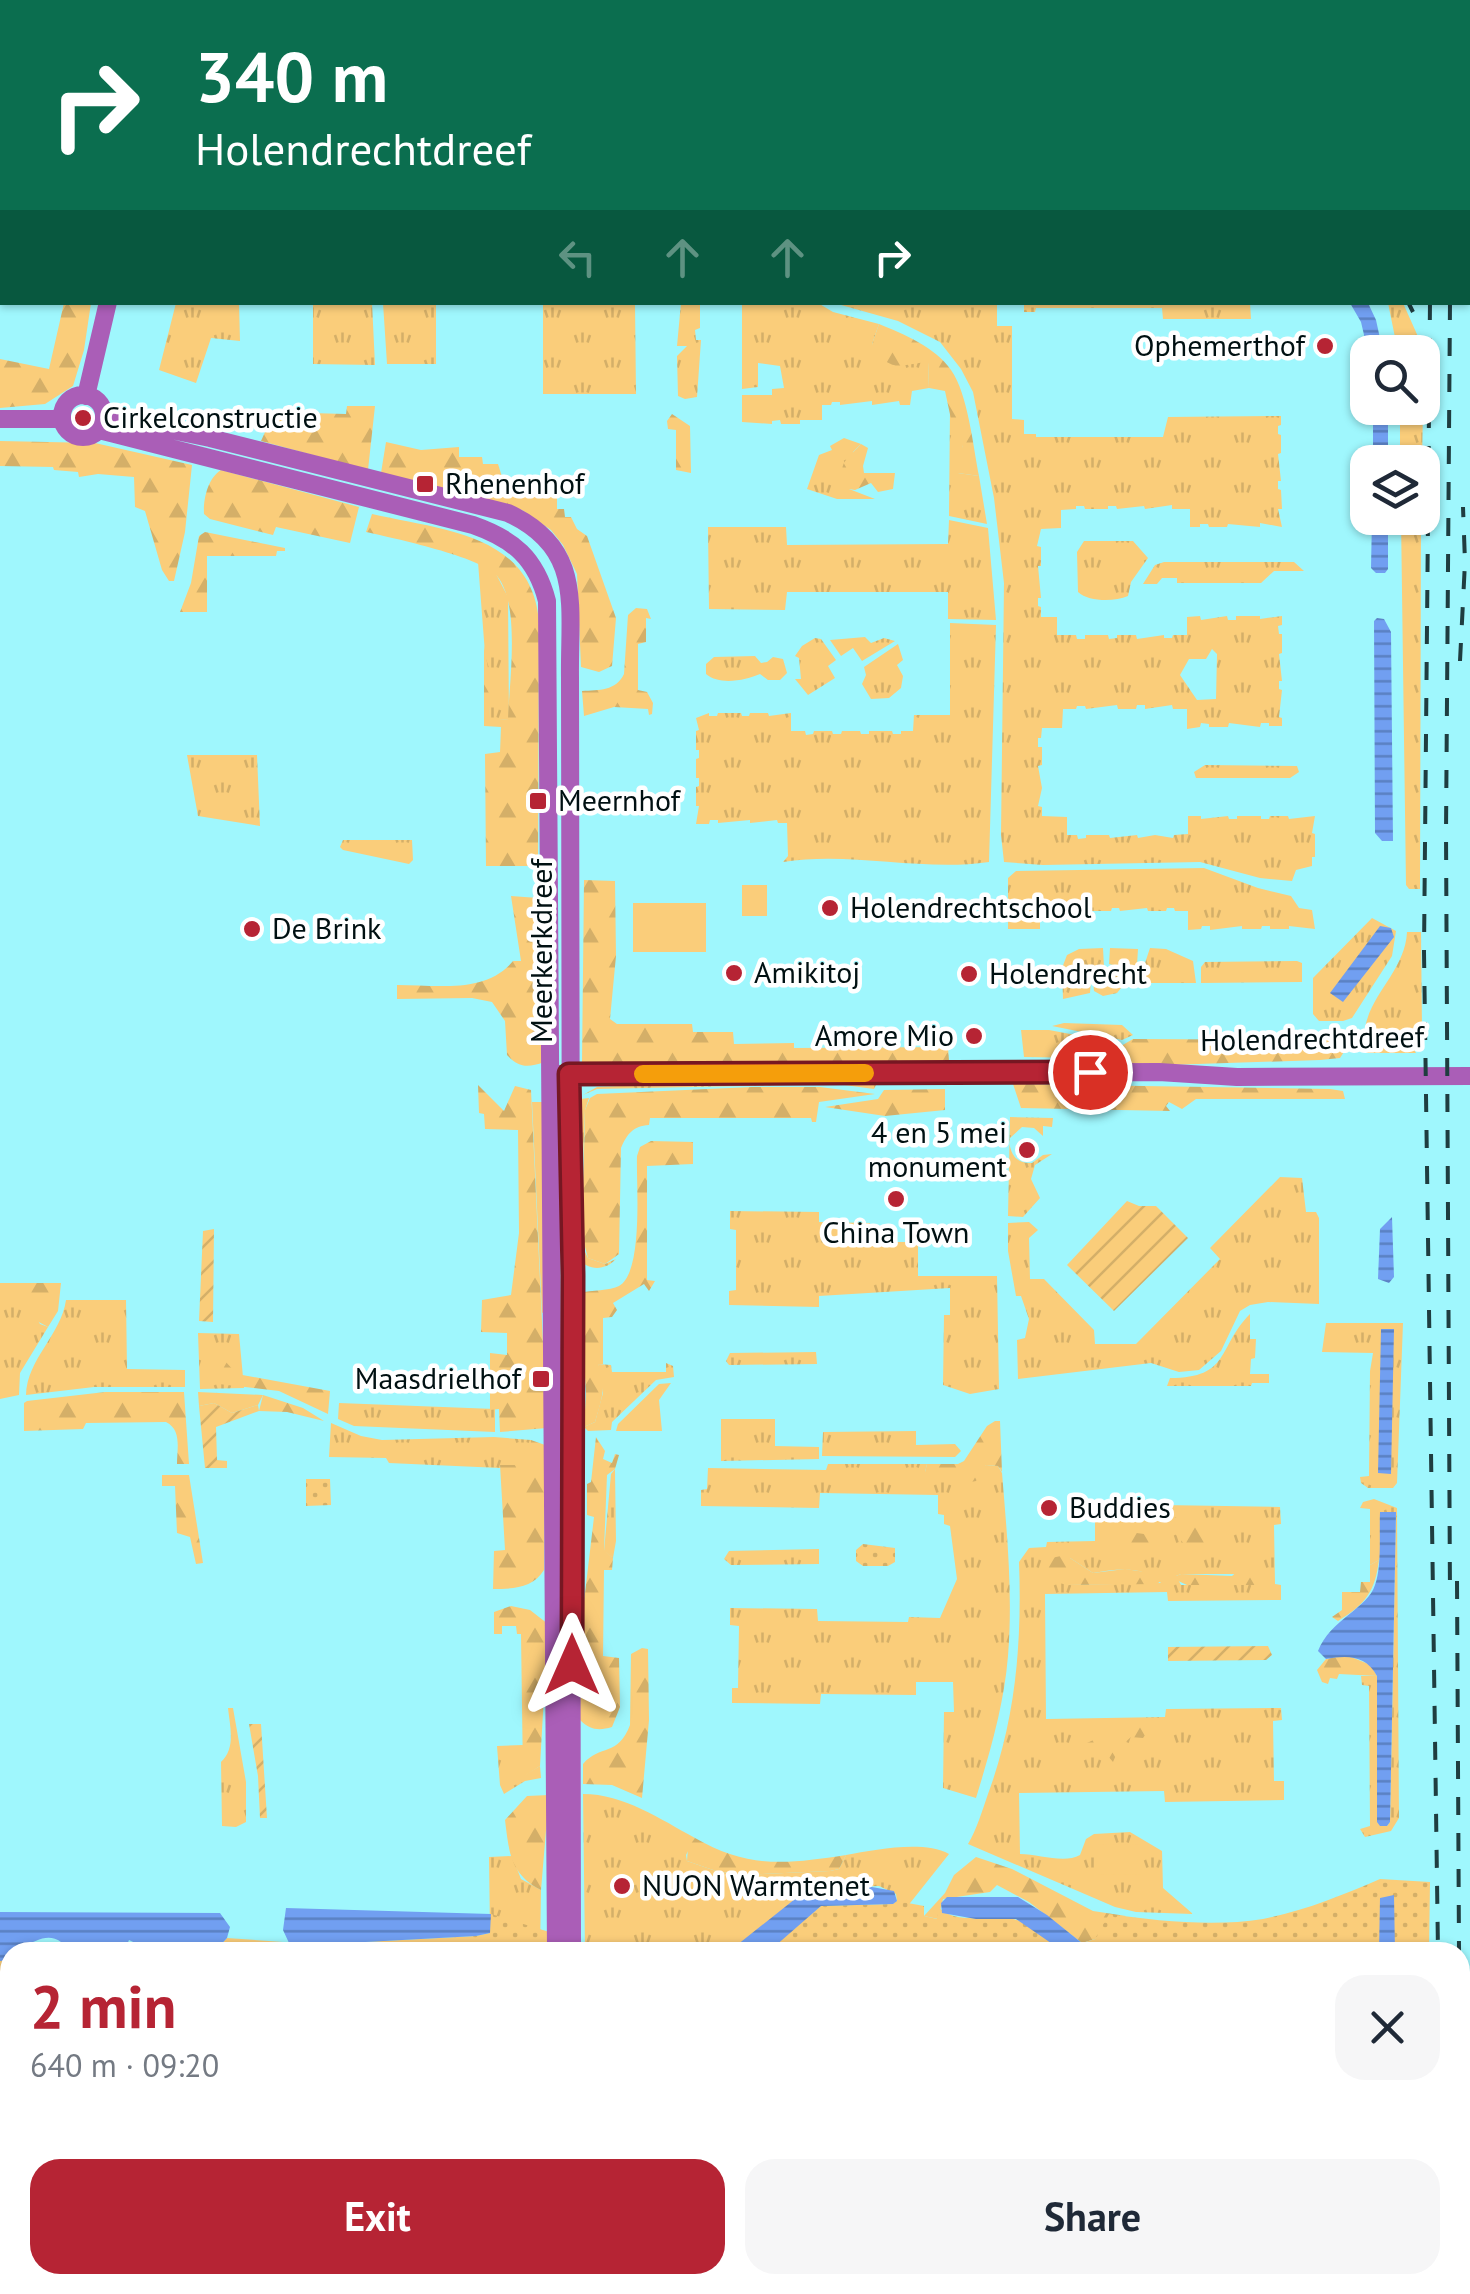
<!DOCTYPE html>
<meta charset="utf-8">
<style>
body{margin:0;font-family:"PT Sans",sans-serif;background:#f6f6f7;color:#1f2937;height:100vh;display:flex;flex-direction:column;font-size:38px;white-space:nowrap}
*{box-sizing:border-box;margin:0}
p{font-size:32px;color:#747a83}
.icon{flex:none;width:55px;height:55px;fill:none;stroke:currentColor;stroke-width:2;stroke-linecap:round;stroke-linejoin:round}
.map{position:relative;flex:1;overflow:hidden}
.panel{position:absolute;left:0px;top:1942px;width:1470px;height:352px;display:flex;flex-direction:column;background:#fff;border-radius:30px 30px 0 0;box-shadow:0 2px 8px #0004}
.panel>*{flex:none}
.hud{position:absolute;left:0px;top:0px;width:1470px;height:305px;box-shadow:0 2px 8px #0004;background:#0b6e4f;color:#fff;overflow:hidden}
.tools{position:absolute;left:1350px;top:335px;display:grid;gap:20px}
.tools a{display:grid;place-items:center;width:90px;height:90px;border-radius:20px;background:#fff;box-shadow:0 2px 8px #0004;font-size:50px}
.pin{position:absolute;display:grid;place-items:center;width:85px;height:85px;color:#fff;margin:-42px;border:5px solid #fff;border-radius:50%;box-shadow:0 2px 10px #0007}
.me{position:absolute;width:110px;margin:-55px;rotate:0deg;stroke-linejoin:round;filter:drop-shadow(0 0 8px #0008)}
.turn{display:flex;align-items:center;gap:35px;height:210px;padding:0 30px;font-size:45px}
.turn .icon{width:130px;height:130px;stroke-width:2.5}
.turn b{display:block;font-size:70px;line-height:85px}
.lanes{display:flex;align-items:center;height:95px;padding:0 30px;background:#0003;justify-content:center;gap:50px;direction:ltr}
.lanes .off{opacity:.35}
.round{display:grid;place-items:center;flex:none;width:105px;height:105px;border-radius:30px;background:#f6f6f7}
.summary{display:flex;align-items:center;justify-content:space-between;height:170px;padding:0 30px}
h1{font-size:60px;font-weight:600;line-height:75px;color:#b62434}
.action{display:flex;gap:20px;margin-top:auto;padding:20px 30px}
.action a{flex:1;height:115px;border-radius:30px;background:#b62434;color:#fff;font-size:40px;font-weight:600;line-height:115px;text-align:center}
.action a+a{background:#f6f6f7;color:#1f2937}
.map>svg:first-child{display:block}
.grass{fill:url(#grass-tufts);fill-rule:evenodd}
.forest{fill:url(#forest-firs)}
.park{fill:url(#park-dots)}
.garden{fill:url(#garden-furrows)}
.pitch{fill:#facd7a}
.water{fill:url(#water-rules)}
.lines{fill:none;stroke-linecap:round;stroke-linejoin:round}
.highway-tunnel{stroke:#87d4da;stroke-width:22;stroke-dasharray:22 11;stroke-linecap:butt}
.secondary{stroke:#aa5eb7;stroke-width:18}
.rail{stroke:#1f3d40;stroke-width:4;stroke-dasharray:18 18;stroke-linecap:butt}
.route-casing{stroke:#761722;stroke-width:25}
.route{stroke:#b62434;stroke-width:18}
.slow{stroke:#f59e0b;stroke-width:18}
.poi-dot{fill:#b62434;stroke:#fff;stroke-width:4}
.labels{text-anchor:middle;stroke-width:9;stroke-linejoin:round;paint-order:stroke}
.poi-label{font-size:30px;fill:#001012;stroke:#fff;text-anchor:start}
.street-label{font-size:30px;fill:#001012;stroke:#fff}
</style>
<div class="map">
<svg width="1470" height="2294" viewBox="0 0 1470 2294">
<defs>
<pattern id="grass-tufts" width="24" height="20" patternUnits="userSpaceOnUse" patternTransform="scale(2.5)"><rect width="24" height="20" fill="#facd7a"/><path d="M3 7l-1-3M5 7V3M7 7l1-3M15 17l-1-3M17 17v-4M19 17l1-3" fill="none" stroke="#d4af68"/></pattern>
<pattern id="forest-firs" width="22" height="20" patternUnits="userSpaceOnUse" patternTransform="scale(2.5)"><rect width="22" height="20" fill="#facd7a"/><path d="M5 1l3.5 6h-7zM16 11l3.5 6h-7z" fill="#d4af68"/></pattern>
<pattern id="park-dots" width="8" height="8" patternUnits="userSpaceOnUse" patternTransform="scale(2.5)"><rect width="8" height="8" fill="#facd7a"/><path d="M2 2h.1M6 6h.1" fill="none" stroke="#d4af68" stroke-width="1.8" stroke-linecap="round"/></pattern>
<pattern id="garden-furrows" width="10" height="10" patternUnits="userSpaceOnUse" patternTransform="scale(2.5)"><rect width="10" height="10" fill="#facd7a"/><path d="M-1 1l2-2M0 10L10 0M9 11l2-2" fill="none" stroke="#d4af68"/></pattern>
<pattern id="water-rules" width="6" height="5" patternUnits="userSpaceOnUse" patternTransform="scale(2.5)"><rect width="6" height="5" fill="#719ff1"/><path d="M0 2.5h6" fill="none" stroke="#5a80c2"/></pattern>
</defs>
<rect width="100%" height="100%" fill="#9ff7fd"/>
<path class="grass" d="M176 303H239L240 341 211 338 196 383 159 370Z
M313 303H372L375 365 313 364Z
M383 303H436V364H387Z
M543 303H635L636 394H543Z
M681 303H700V328L695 330 696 340H701L697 397 685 399 678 396 677 356 687 346H677Z
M742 303H818L833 312 879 324 872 344 920 362 928 361 929 388 912 391 910 405H900L899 401 872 405V401L840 405V402H832L831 405H822V420H800V424H781L780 420 772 421V424L742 422V395H772V389L784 388 780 366 758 363V387L742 389Z
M834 303H997V326H1012V419L1024 420V434H1036V437H1163L1168 417 1281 416V425L1278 426V434L1281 435V453L1278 454 1281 481H1278V489L1281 490 1282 509H1278L1282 527 1260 523V527L1228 524 1227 527H1209L1208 524H1200V527H1190V509H1172V505L1145 509 1144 506 1117 509 1116 506H1108V509H1085L1084 506H1076V509L1061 510V528L1041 529 1037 546 1041 547V566H1038L1041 598H1038V606L1041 607V617H1057V635H1076L1077 639H1085V635H1108L1109 639 1117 638V635H1136L1137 639 1164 635V638H1172L1173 635H1187V617L1200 616 1201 620 1227 616 1228 620H1236V616H1260V619L1282 616V625L1278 626 1279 634H1282V653L1279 654 1282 681H1279V689L1282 690 1279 717 1282 718V726H1269V723H1261L1260 727 1229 723 1228 727H1209V724L1201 723 1200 727 1187 729V709H1173L1172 705 1145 709V705H1137L1136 709H1118L1117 705 1086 709 1085 706H1077L1076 709H1063L1062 728H1042L1041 738H1038V747H1042V765L1038 766 1042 788 1038 806 1042 807V816L1067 817V835H1077L1078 839 1086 838V835H1109L1110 838 1137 835 1138 838 1155 835 1173 838 1174 835 1188 834V816H1201V819L1228 816 1229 819H1237V816H1261V819H1269L1270 816H1288L1289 819 1315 816 1312 833 1315 834V857H1312V866L1296 870 1292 881 1260 878 1200 862 1043 865 1004 862 1001 835 1004 583 994 498 973 392 961 369 940 342 898 321ZM1212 649 1217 654 1216 699 1197 700 1180 675 1189 659H1206Z
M1024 303H1250L1251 319H1163L1162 308H1036L1035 312H1024Z
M1388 303H1403L1424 350 1422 462H1400V408H1422V352H1398Z
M950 409 963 447 958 473 979 476 987 524 949 516Z
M844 438 861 444 853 452 849 489 875 499H837L807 489 819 455 832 450 830 446Z
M1401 518H1421L1420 889H1409L1406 885Z
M949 520 988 528 996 620 948 619V592H787L785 610 709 609 708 527H786L787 545 948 544Z
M1084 541H1133L1148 558 1131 582 1128 596C1114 602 1089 602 1078 592L1077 552Z
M478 562 495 572 508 597 509 720 490 719Z
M1164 562H1294L1304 571H1274L1261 583H1177V578H1162L1157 584H1143L1155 565Z
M950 623 996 625 989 862C921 872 851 851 783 862L788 856 787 823H778L777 820 750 823V820L718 823V820H710L709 824H696L699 806H696V787L699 786V778H696V759L699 758V750H696V731L699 730 696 718 709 713V716H717L718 713H741L742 716H749L750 713H768L769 716 791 713V731H805L806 735 813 734 814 731H832L833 734H841L842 731H860L861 734H869V731H892L893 734H901V731H913L914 715H950Z
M865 637 871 643 884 638 895 641 862 661 853 648 841 656 830 640Z
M815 638 821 639 836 660 828 666 835 678 808 695 795 679H801L799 658 795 656 802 646Z
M898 644 903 660 897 665 903 676 901 688 889 698 871 699 862 684 866 675 864 667Z
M755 656 761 663 767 662 773 657 783 659 787 673 780 680H768L760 674C746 680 720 686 706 674V664L714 657Z
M187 755H257L260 826 198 816Z
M1205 765 1297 766 1299 772 1290 778H1196L1194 772Z
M343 840H412L413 860 409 864 343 850 340 847Z
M1204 868 1258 888 1291 896 1299 908 1312 910 1315 929 1289 926V929H1270V926H1262L1261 929H1242V926L1210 930V926H1202L1201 929 1188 930V911H1175L1174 908H1167L1166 911H1148L1147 908 1120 911 1119 908H1112L1111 911H1088L1087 908 1059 912 1058 908H1050V912H1040V929H1008V878L1016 871Z
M1372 918 1396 931 1392 956 1352 1018 1343 1021H1319L1313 1014V978Z
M1407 932H1421L1422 1030H1416V1037L1404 1032 1416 1053H1366C1354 1003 1405 978 1407 932Z
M1103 948 1104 967 1091 980 1090 993 1063 999 1062 968 1067 955 1079 949Z
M1110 948 1138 949 1136 981 1129 980 1121 967 1109 964Z
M1150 948 1166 949 1193 961 1196 983H1146L1145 963Z
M1297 961 1302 963V982L1201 983V967L1205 962Z
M1064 1023 1122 1025 1133 1035 1122 1040 1052 1026Z
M1021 1030H1049L1113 1042 1090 1047 1086 1058 1024 1057Z
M765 1080H841L876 1085 874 1089 837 1084 597 1089 583 1095 597 1087Z
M589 1098 585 1110 583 1163 584 1250 588 1258 605 1264 616 1259C605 1271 588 1271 578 1258L576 1105 580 1099Z
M532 1102H547V1310L542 1313Z
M1010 1117 1053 1118 1052 1127 1043 1126V1136L1034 1128 1022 1127 1009 1139C1010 1154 1016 1164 1032 1163L1043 1155 1052 1154 1035 1165 1031 1179 1040 1198 1023 1217 1008 1216Z
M1280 1177 1302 1178 1306 1212H1316L1319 1218V1304L1268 1302 1250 1305 1240 1311 1221 1351 1199 1370 1179 1372 1151 1363 1018 1379 1017 1340 1025 1338 1029 1319 1021 1296H1016L1008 1251V1223L1029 1222 1038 1230 1029 1238 1030 1279H1044L1094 1330 1095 1344H1136L1220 1259 1210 1248Z
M730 1211 819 1212V1222L870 1223V1242H918V1276H997L999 1389 970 1394 943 1385 944 1315H950V1288L819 1296V1307L729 1305V1291L736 1290V1230L730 1229Z
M0 1299H25L40 1324 48 1327 20 1373 19 1395 0 1399Z
M66 1300H126L127 1369 185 1370V1387H94L26 1395C27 1359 61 1335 66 1300Z
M1250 1314V1339H1256L1255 1358 1251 1359 1250 1374H1269V1383H1252L1251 1386H1167L1170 1378C1231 1378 1217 1347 1250 1314Z
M1326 1323H1403L1397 1483 1393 1488H1368L1361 1483 1360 1477 1369 1476 1370 1371 1373 1353 1322 1352Z
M198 1333 239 1334 244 1388 200 1389Z
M816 1352 817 1364 729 1365 726 1361 730 1353Z
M666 1363 673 1366 674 1377 656 1380 612 1422 611 1430 588 1431 584 1427 595 1422 603 1393 598 1364 611 1365 612 1372H666Z
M671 1383 659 1400 662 1431H616L618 1424 659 1384Z
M198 1392 263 1395 258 1405 232 1413 214 1403 199 1406Z
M339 1403 495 1409V1432L354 1426 338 1419Z
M721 1419H775V1446L819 1447V1459L721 1461Z
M331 1423 361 1436 382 1440 494 1437 531 1440V1465H500V1468L389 1463 386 1458 329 1457Z
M916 1431V1445L955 1444 961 1451 955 1457 822 1456 823 1432Z
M828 1464H927L925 1472 981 1469 986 1465 998 1466 1002 1473C1007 1534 1013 1595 1008 1656 1004 1705 990 1752 976 1798L943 1788 944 1712H954L953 1682H916V1695L821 1694 820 1704 732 1703V1688H738L739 1626 730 1625V1608L817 1609 818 1621 908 1622 909 1617 940 1618 957 1579 950 1526 944 1524V1515L938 1514V1495L820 1493 819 1508 701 1506V1490L707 1489 708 1468 826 1470Z
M615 1469 616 1541 613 1558 604 1551 611 1474Z
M1374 1499 1397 1508 1399 1818 1391 1831 1365 1837 1360 1829 1370 1826 1369 1686 1362 1685 1361 1676H1377V1822L1387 1826 1390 1822 1396 1512 1379 1560 1370 1565V1509L1360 1508 1363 1502Z
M1162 1505 1280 1507 1281 1524 1274 1525 1275 1584 1281 1585V1600L1168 1601 1167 1592 1045 1594 1046 1719 1165 1717 1166 1709 1281 1708 1282 1720 1273 1721 1274 1781H1284V1800L1165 1802 1164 1791 1019 1793 1020 1854C1039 1854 1064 1864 1080 1855L1086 1839 1094 1834 1130 1832 1162 1851 1163 1888 1193 1914 1136 1912 1115 1907 968 1844C977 1829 982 1811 988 1794 1016 1718 1022 1642 1019 1562L1029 1548 1046 1547 1047 1542 1095 1541V1517L1162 1516ZM1070 1558 1093 1573C1118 1569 1142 1565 1161 1583L1067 1585ZM1181 1574H1237L1262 1585H1181L1176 1576Z
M819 1549V1564L731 1565 724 1559 729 1551Z
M228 1708H233L246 1782V1822L236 1827 222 1826 221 1762C236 1748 230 1727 228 1708Z
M523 1745V1776L540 1766 541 1778 525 1781 504 1794 500 1785 497 1746Z
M583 1794C624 1794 660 1819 695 1838L686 1855 687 1861 716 1871 741 1875 830 1871 839 1869 846 1855C875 1850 923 1840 949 1854L903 1912 754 1952 893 1904 897 1901 896 1894 879 1886 826 1888 737 1945 724 1948 585 1952Z
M512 1856 521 1879 541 1890 540 1952 490 1932 489 1857Z"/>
<path class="forest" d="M64 303H91L84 350 73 386 45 404 0 408V359L49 369Z
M879 324C904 334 935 347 951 370 968 394 973 446 979 476L958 473 955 456 963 447 954 433 945 391 929 388 928 362C897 365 891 374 872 344Z
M347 406H375L368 470 261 441 274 412 346 414Z
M672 414 690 426 691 473 676 470V430L668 429 667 421Z
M0 441 95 443 192 465 185 532 174 581H169L162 570 145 511 135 507 134 477 98 474 79 477 78 472 54 470 53 467 0 466Z
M386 442 421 450 459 447V457H482L483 464H498L503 480 514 482 520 488 557 491V509H564L565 517H571L577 529 587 536 616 618 612 666 599 672 581 667 577 574 563 545 551 530 522 510 381 473Z
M861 444 868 448 863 466 864 473H895L893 489 878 492 871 483 855 490 849 489C835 463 845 462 861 444Z
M221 470 359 507 350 543 276 527 273 535 210 519 204 514C203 499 208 478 221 470Z
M372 514C441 530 532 533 539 622L538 866H486L485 754 500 752 501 727 484 726V645L489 674 490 718 508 720C509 683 521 605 497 576 482 557 393 538 366 532Z
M205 532 285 548V551H277L276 556H207V612H180L191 583 199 536Z
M636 608 647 609 651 619 646 618V642L638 644V690L647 692 653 703 652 714 649 715 648 709 614 707 584 716 582 691C599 690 616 691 624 674L628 615Z
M584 880 615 881 616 956 610 1019 617 1024H692L693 1032H733L734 1044 794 1043V1048L948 1047 949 1061 582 1064Z
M511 896 538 898 544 1062C528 1068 519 1068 507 1055L505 1021 492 1002 472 998 397 999V985C436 985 486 994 513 961H521Z
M1302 1032H1342L1349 1044 1340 1058 1320 1060 1138 1066 1122 1059 1121 1046 1133 1039 1301 1040Z
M1013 1084 1330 1089 1343 1091 1345 1099H1196L1182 1109 1169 1102 1166 1106 1170 1111 1021 1108Z
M478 1085 504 1111 515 1086 531 1090 547 1428 500 1432 499 1409 490 1410V1353L507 1355V1333L481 1332 482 1300 511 1295 519 1233 518 1130 485 1129 484 1114 479 1113Z
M752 1087H820L875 1094 819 1102 816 1122H812L811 1118H650L649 1125C633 1126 627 1134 621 1148L619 1254 605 1264 588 1258 582 1236 585 1110 590 1098 597 1094Z
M945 1089V1110L885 1116 825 1107 878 1099 884 1090Z
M651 1141 693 1142V1164L647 1166V1280L655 1281 649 1291 644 1284 613 1303 617 1310 612 1317 603 1318V1364H598C608 1383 601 1402 595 1422L584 1427 586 1394 580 1293C591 1290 610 1291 619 1286 644 1272 636 1182 637 1156L640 1147Z
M61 1283 58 1311 48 1327 33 1319 24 1299H0V1283Z
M211 1346 237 1374 330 1391 328 1414 279 1391 210 1383Z
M105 1392H184L189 1464H177C177 1449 182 1430 166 1422L86 1423 83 1429 24 1431V1403L27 1401Z
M263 1395 303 1408 324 1421 287 1412 259 1411Z
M995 1421H1000L1002 1472 998 1466 986 1465 976 1481C956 1485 941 1485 925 1472L927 1464H958L964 1461 987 1426Z
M596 1437 605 1451 603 1459 612 1463 615 1454 619 1455 615 1469 607 1475 604 1550 613 1558 612 1570H604L603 1656 619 1658 620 1707 612 1727C599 1731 590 1730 580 1720L581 1627 594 1517 587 1515V1484L591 1482Z
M531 1440 545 1445 544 1570C533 1588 513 1589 493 1589L494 1551 505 1550 500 1465H530Z
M162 1475H189L203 1563 196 1564 190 1537 177 1533 175 1486H162Z
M1191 1512 1213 1523 1204 1527 1213 1544 1204 1556 1178 1559 1185 1545 1173 1531 1174 1518Z
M1160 1526 1162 1538 1156 1549 1097 1547 1100 1528 1144 1534Z
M1061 1556 1070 1558 1093 1573 1125 1569 1159 1574 1162 1580 1157 1584 1067 1585 1048 1580 1043 1569 1051 1558Z
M1255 1560 1262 1564 1263 1585H1187L1176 1580V1576L1181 1574 1232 1576 1249 1561Z
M1379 1560C1375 1591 1366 1604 1338 1621L1332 1617 1342 1610V1592H1360L1361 1582H1370V1565Z
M511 1606 530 1610 548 1624 540 1766 523 1777 521 1634H517L516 1626H502V1634H494V1612Z
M642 1648 648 1649 649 1720 642 1798 612 1785 583 1784V1764C600 1744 618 1757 630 1725L631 1654Z
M1346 1655 1371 1665 1377 1676 1339 1674 1337 1679 1330 1678 1328 1684 1322 1682 1317 1670 1326 1659Z
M1138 1725 1148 1731 1143 1738 1131 1737 1119 1748 1113 1762 1102 1749 1087 1743C1104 1734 1121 1735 1138 1725Z
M549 1795 541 1890C510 1874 509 1852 505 1820L527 1796Z
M695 1838C749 1869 787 1864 846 1855L839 1869 830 1871 741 1875 716 1871 687 1861 688 1848Z
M976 1857 1012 1869 1093 1911 1126 1916 1095 1939 1082 1943 1029 1902 997 1885 990 1892 943 1899 938 1919 924 1916 945 1893 954 1875Z
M1199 2285H1295L1303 2294H1191Z"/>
<path class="park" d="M1109 968 1120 970 1126 982 1117 993 1103 996 1094 991C1092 979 1099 972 1109 968Z
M306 1479H330L331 1505 306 1506Z
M863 1544 895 1548V1562L888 1566H863L856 1561V1550Z
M1380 1879 1430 1882 1429 1952H1093L1082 1943 1095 1939 1109 1914C1158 1921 1214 1927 1263 1919 1304 1911 1343 1895 1380 1879Z
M897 1901 924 1906V1916L937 1919 939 1908C961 1927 992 1912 1017 1920 1033 1925 1051 1942 1064 1952H754L767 1950 821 1906 893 1904Z
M491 1914 614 1952H342L346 1943 476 1936 490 1933Z
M227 1938 312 1944 318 1952H214Z
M10 1960V2285H198L194 2294H0V1961Z
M365 2285H1138L1131 2294H375Z"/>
<path class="garden" d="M1127 1201 1139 1206H1156L1188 1238 1114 1311 1067 1265Z
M214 1229 213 1322 199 1321 203 1231Z
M214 1403 232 1413 258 1405 259 1411 216 1427 217 1460 227 1461V1468H205L199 1406Z
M1268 1646 1272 1655 1266 1660 1168 1661V1647Z
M249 1724H261L267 1818H260L258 1776Z"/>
<path class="pitch" d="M742 885H767V916H742Z
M633 903H706V952H633Z
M1096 1844 1143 1845V1875L1096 1874Z"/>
<path class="water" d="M1350 303H1368L1376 320 1383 352H1368L1361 322Z
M1373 408H1388V462H1373Z
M1372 518H1388V569L1385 573H1376L1371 568Z
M1377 618 1384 619 1391 632 1393 841H1382L1375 833 1374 621Z
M1380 926 1391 928 1394 937 1343 1002 1330 993Z
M1392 1217 1394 1277 1389 1283 1378 1279 1380 1229Z
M1381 1329H1394L1391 1474 1378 1473Z
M1380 1512H1396L1390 1822 1387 1826H1380L1377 1822V1676C1366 1655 1347 1655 1326 1659L1318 1651C1330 1620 1368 1608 1375 1585 1382 1567 1379 1532 1380 1512Z
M861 1885 894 1891 897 1901 893 1904 821 1906 774 1947 754 1952H653L737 1945 800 1895 826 1888Z
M1394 1895 1395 1952H1379L1380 1898Z
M947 1897H1018L1047 1915 1093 1952H1064L1016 1919H976L942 1913 941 1903Z
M286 1908 491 1914 490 1933 476 1936 347 1943 342 1952H318L312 1944 289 1943 283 1930Z
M0 1912 220 1913 230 1927 227 1938 214 1952H154L129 1940 124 1952H59L61 1942C49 1933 36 1940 24 1947L23 1952H10V1960L0 1961Z
M1295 2285H1393V2294H1303Z"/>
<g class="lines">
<path class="highway-tunnel" d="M1460 2015H1470
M1460 2062H1470
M1460 2079H1470
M1460 2099H1470
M0 2106H10
M0 2122H10
M1460 2142H1470
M0 2144H10
M0 2160H10
M0 2181H10
M0 2202H10"/>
<path class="secondary" d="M181 2 182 0
M62 416a21 21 0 1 1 42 0a21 21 0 1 1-42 0Z
M86 396 108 302
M104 416 210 438 508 513C584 548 569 605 570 677L572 1952
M0 419H62
M99 430 473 525C513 539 536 558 547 601L556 1952
M557 1074 1159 1072 1237 1077 1470 1076
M555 2294V2285
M576 2294V2285"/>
<path class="rail" d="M959 0 970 2
M998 0 1008 2
M1435 2V0
M1452 2 1453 0
M1468 274 1470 254
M1468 278 1470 302
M1408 302 1413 312
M1430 302 1424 952 1438 1952
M1450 302 1446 833 1450 1598
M1460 661 1465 562 1463 507
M1457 1581 1459 1952
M1460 2099 1461 2294
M1439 2285V2294"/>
</g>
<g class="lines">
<g class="route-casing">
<path id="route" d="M572 1665 573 1275 569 1074 1090 1072"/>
</g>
<use href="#route" class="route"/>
<path class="slow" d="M643 1074 865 1073"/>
</g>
<g class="poi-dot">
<circle cx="1325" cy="346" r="10"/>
<circle cx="83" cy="418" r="10"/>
<rect x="415" y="474" width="20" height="20" rx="5"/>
<rect x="528" y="791" width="20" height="20" rx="5"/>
<circle cx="830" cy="908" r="10"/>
<circle cx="252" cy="929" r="10"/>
<circle cx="734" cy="973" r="10"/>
<circle cx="969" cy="974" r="10"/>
<circle cx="974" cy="1036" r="10"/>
<circle cx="1027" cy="1150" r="10"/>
<circle cx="896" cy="1199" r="10"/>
<rect x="531" y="1369" width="20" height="20" rx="5"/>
<circle cx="1049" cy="1508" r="10"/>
<circle cx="622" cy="1886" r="10"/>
</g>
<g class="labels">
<g class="poi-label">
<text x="1305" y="356" text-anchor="end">Ophemerthof</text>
<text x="103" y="428">Cirkelconstructie</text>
<text x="445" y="494">Rhenenhof</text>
<text x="558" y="811">Meernhof</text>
<text x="850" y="918">Holendrechtschool</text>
<text x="272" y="939">De Brink</text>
<text x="754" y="983">Amikitoj</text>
<text x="989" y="984">Holendrecht</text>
<text x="954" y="1046" text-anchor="end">Amore Mio</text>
<text x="1007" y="1143" text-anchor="end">4 en 5 mei<tspan x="1007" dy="34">monument</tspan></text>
<text x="896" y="1243" text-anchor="middle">China Town</text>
<text x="521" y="1389" text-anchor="end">Maasdrielhof</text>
<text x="1069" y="1518">Buddies</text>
<text x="642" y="1896">NUON Warmtenet</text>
</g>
<g class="street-label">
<text transform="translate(542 951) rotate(-90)" y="10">Meerkerkdreef</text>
<text transform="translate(1312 1039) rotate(-1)" y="10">Holendrechtdreef</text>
</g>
</g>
</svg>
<div class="tools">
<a><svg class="icon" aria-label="search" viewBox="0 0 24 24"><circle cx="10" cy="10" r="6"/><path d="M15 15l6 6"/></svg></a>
<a><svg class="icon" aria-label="layers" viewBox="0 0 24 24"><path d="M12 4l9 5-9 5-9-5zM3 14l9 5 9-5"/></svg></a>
</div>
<div class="pin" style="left:1090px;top:1072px;background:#d93025"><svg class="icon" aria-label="arrive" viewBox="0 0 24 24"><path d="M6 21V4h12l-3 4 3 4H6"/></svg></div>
<svg class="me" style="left:572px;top:1665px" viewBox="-20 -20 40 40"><path d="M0-17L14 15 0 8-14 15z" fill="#b62434" stroke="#fff" stroke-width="4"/></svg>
<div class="hud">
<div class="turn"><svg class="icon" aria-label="right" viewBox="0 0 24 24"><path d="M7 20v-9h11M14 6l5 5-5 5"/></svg><div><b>340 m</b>Holendrechtdreef</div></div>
<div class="lanes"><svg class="icon off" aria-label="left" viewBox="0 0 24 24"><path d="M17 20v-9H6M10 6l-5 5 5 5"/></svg><svg class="icon off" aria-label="ahead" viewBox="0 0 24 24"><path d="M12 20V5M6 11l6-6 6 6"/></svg><svg class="icon off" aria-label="ahead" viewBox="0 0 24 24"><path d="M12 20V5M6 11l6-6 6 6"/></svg><svg class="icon" aria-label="right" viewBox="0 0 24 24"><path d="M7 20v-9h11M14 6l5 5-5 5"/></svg></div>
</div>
<section class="panel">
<div class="summary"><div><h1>2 min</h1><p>640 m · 09:20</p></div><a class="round"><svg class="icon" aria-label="close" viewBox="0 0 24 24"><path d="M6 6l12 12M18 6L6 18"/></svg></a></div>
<div class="action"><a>Exit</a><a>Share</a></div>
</section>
</div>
